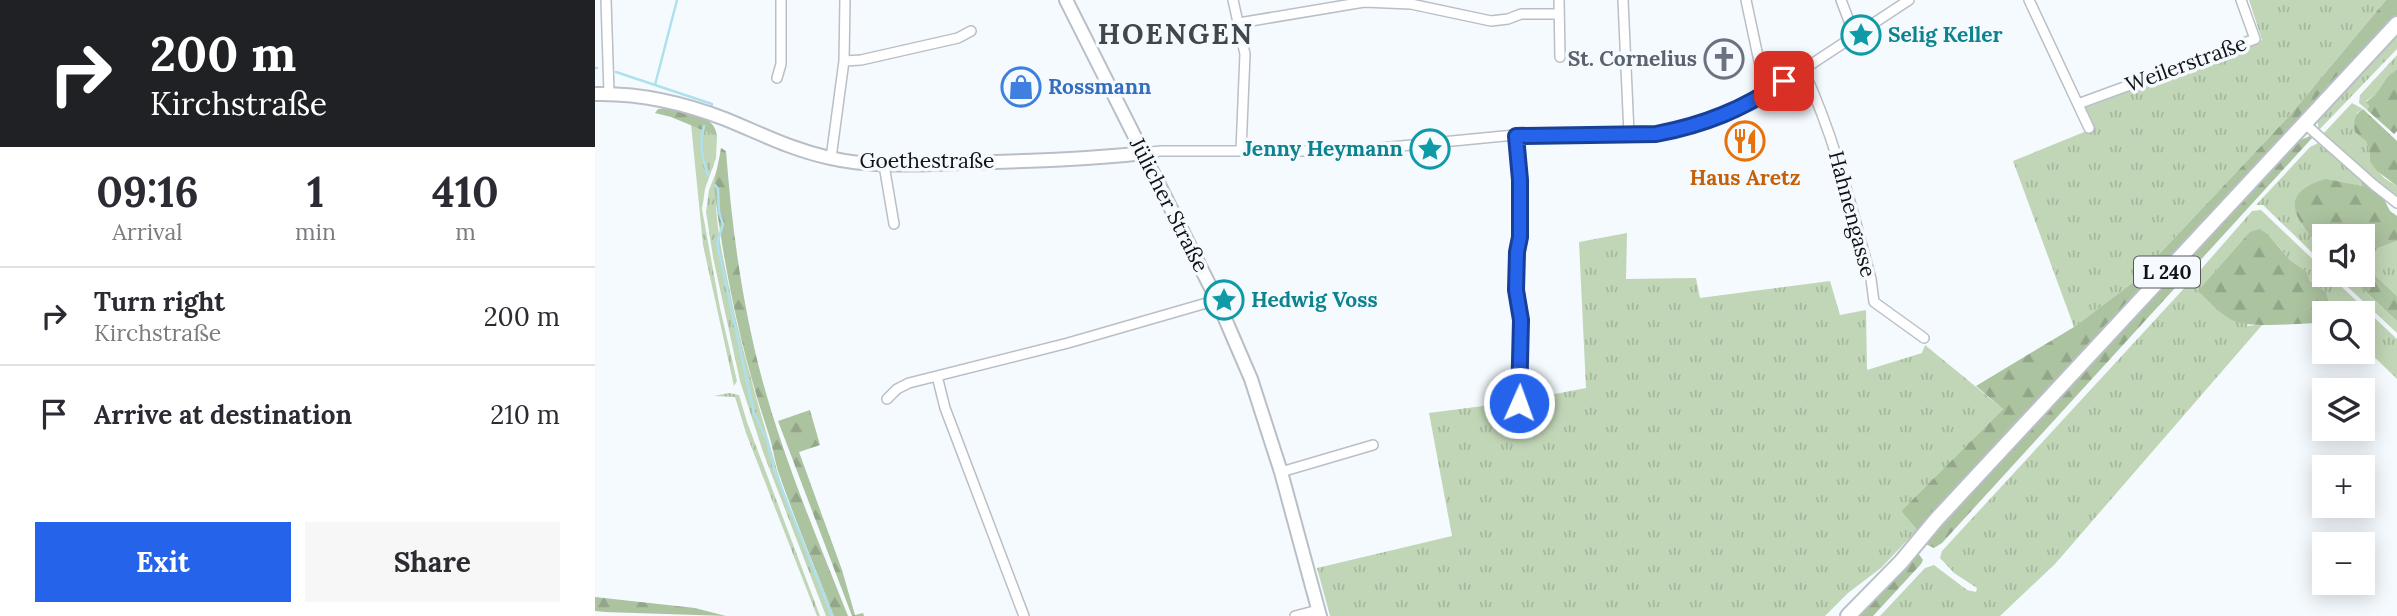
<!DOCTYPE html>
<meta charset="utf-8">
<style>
body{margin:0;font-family:Lora,serif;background:#f7f7f7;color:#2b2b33;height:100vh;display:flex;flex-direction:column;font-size:26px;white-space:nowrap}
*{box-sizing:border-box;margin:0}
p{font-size:23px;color:#7c7c81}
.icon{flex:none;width:38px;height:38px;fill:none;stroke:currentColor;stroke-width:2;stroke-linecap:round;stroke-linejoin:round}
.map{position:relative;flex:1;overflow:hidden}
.drawer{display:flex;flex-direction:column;background:#fff;width:595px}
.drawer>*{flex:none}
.hud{background:#202124;color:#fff;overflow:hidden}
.fabs{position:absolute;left:1717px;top:224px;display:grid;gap:14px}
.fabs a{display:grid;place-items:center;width:63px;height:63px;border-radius:0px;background:#fff;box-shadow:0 4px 18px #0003;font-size:35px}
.pin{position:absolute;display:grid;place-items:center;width:60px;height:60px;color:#fff;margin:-30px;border-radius:14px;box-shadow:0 4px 10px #0006}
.me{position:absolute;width:77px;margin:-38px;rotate:2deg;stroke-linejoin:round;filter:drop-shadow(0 0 5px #0008)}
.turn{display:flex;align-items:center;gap:24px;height:147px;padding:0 35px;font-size:32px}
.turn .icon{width:91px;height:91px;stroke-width:2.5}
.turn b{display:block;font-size:49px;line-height:60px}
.eta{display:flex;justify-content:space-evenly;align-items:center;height:119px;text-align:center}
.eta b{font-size:42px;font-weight:700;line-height:49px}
.action{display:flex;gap:14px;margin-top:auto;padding:14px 35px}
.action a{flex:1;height:80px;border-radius:0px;background:#2563eb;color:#fff;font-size:28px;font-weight:700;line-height:80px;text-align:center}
.action a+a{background:#f7f7f7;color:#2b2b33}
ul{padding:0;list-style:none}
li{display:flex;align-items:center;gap:21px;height:98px;padding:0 35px;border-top:2px solid #e1e1e2}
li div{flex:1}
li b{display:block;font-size:26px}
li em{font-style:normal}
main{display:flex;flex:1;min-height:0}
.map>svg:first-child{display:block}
.grass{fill:url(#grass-tufts)}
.forest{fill:url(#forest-firs)}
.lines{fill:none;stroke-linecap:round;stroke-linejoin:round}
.stream{stroke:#afe0ee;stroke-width:2.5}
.street-casing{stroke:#b9bfc7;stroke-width:12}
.secondary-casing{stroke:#b9bfc7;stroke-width:16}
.primary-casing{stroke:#b9bfc7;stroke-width:18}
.street{stroke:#fff;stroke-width:9}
.secondary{stroke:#fff;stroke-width:12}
.primary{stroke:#fff;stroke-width:14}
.route-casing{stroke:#184099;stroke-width:18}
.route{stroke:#2563eb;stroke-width:12}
.labels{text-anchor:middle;stroke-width:7;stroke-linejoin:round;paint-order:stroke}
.shield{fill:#f5faff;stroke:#55585b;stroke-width:2}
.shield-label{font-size:19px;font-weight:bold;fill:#101215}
.culture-label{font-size:21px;font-weight:bold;fill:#0d838f;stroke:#f5faff;text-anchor:start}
.worship-label{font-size:21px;font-weight:bold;fill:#5b616d;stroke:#f5faff;text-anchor:end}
.street-label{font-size:21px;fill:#101215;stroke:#f5faff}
.shop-label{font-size:21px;font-weight:bold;fill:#366cbe;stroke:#f5faff;text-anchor:start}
.food-label{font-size:21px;font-weight:bold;fill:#c56008;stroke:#f5faff}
.district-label{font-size:28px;font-weight:bold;letter-spacing:2px;fill:#42474e;stroke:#f5faff}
</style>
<main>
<section class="drawer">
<div class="hud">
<div class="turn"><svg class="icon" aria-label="right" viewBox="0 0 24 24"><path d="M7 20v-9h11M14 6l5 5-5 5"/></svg><div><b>200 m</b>Kirchstraße</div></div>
</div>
<div class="eta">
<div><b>09:16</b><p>Arrival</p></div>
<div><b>1</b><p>min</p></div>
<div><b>410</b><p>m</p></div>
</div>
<ul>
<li><svg class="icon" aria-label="right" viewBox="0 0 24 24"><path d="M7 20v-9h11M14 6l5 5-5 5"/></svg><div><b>Turn right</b><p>Kirchstraße</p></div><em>200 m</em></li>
<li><svg class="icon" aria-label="arrive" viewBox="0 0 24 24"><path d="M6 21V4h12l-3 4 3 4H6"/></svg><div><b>Arrive at destination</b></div><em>210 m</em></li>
</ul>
<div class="action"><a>Exit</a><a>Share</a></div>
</section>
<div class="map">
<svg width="1802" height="616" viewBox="0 0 1802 616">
<defs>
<pattern id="grass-tufts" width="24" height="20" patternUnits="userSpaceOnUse" patternTransform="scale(1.75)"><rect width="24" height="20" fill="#c1d6b6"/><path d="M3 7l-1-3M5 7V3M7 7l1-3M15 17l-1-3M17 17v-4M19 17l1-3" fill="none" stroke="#a5b79c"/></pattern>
<pattern id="forest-firs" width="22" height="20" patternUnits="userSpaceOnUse" patternTransform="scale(1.75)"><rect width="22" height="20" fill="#acc3a0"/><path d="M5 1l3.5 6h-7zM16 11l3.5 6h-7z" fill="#93a689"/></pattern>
</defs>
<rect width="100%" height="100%" fill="#f5faff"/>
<path class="grass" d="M1654 0H1791L1695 115 1537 283 1479 327 1418 161 1499 128 1489 108 1667 40Z
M1802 31V49L1723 131V117Z
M1802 55V69L1793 76 1780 95 1771 101 1774 106 1772 110 1764 103 1765 95Z
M1757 103 1768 109 1762 113 1774 149 1775 162 1789 178 1802 186V198L1727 135Z
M96 124 122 136 121 158 110 189 107 209 125 308 142 381 139 386 108 245Z
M1723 143 1771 183 1768 186C1736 181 1731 174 1704 195L1707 225 1729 250V264L1668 205H1661L1715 147Z
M123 167C116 208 127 252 135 292 147 352 165 409 181 467 196 518 220 567 239 616H231L168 452 145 381 118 257 111 212 114 190Z
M1666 210 1729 270V275H1734L1802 339V379L1768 346V313H1750L1736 308 1731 292 1715 281 1711 271 1695 260 1682 245 1652 326 1668 324 1460 564 1405 616H1285L1330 568 1339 565 1372 590 1381 592 1382 588 1359 573 1345 558 1347 551 1594 283 1657 211Z
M1032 233 1031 279 1101 278 1105 298 1235 281 1245 315 1271 310 1272 370 1327 353 1330 345 1408 409 1306 511 1322 530 1286 568 1253 593 1230 616H735L722 568 857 536 834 413 919 402 991 388 984 242Z
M1802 241V296L1768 264 1783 248Z
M1740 275H1753L1802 321V333Z
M134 393 144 395 152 422 225 616H222L151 433 140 397 119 396Z"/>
<path class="forest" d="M1791 0H1802V15L1322 530 1306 511 1408 409 1381 386 1479 327 1537 283 1695 115Z
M1802 69V131L1799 134 1772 110 1774 106 1771 102 1780 95 1793 76Z
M77 107C94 113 120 115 122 136L76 117 60 113 63 109Z
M1768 109 1802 141V186L1782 171 1775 162 1774 149 1771 141 1760 132C1758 121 1759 115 1768 109Z
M1715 136 1718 137 1347 543 1339 548 1326 542 1698 143Z
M126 148 131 151C137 229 147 303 167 379 189 460 222 538 253 616H239C220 568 200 520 183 471 179 459 178 447 174 435 147 354 131 280 120 195 118 181 124 162 126 148Z
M1731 179 1768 186 1771 183 1789 199 1795 211 1802 216V241L1783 248 1768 264 1802 296V321L1753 275H1768V236H1729V250C1703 223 1678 194 1731 179Z
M1665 229 1672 234 1695 260 1711 271 1715 281 1731 292 1736 308 1745 309 1750 313H1729V323C1707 323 1654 329 1637 320 1624 313 1614 301 1603 291L1655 232Z
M215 410 225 445 204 452 247 570 260 615 268 613 269 616H257L183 421Z
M1321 550 1328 560 1326 564 1278 616H1258Z
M0 597 100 608 131 616 10 612 0 611Z"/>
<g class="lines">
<path class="stream" d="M0 68H2
M21 72 117 104 116 107
M60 85 82 0
M109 126C104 143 107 158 113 175
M120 185 123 189 124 212 128 224 122 243 159 413 172 440 179 469 237 616"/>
<g class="street-casing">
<path id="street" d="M11 0 14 93
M638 0 650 54 646 151
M964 0 965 57
M1028 0 1034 134
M1151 0 1171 94
M1246 0 1259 34
M1434 0 1494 128
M644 23 769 2 816 4 896 21 913 19 926 14H964
M249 61 266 60 363 38 376 31
M1208 69C1239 135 1257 208 1276 279L1279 302 1329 338
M182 78 186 64V0
M1483 104 1660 39 1646 0
M1709 123 1779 185 1802 203
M921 136 925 180V237L922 252 921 290 926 320 924 403
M548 153 566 151H754L930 134 1061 133 1084 129 1130 116 1171 94 1314 0
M236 158 249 61 250 0
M289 165 299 224
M342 376 350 408 429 616
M292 399 302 389 314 383 473 343 622 300
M686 472 778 445
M700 616 723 610"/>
</g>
<g class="secondary-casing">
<path id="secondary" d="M471 0 622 300 656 379 686 472 725 616
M0 94C44 93 89 103 130 119 167 134 195 149 235 158 278 168 323 164 367 163 428 161 488 160 548 153"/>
</g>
<g class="primary-casing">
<path id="primary" d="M1253 616 1306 562 1341 520 1802 24"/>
</g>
<use href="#street" class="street"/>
<use href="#secondary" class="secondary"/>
<use href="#primary" class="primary"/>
</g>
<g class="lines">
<g class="route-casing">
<path id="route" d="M924 403 926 320 921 290 922 252 925 237V180L921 136 1061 134C1109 125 1149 109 1189 81"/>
</g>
<use href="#route" class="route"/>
</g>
<defs>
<g id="sight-ring" transform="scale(2.0125)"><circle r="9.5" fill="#f5faff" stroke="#0f9aa8" stroke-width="1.5"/><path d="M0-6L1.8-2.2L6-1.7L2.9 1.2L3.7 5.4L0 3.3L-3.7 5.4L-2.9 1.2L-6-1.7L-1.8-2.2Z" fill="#0f9aa8"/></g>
<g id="church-ring" transform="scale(2.0125)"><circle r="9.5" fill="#f5faff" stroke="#6b7280" stroke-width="1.5"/><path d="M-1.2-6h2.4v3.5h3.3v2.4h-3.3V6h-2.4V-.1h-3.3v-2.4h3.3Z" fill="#6b7280"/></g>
<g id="shop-ring" transform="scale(2.0125)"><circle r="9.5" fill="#f5faff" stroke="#3f7fe0" stroke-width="1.5"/><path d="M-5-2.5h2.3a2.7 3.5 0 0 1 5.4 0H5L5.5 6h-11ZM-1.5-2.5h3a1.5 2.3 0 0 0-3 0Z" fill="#3f7fe0"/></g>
<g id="restaurant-ring" transform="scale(2.0125)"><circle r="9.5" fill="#f5faff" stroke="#e8710a" stroke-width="1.5"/><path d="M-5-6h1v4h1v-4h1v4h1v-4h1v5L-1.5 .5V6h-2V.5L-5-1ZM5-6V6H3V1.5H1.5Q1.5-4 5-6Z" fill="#e8710a"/></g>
</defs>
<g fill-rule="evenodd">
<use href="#sight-ring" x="1266" y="35"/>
<use href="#church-ring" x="1129" y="59"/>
<use href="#shop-ring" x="426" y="87"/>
<use href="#restaurant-ring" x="1150" y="141"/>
<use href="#sight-ring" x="835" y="149"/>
<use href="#sight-ring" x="629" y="300"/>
</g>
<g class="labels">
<rect class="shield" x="1539" y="256.5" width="66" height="31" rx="5"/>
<g class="shield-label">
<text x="1572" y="279">L 240</text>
</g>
<g class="culture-label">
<text x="1293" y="42">Selig Keller</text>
<text x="808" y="156" text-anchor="end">Jenny Heymann</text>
<text x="656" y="307">Hedwig Voss</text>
</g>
<g class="worship-label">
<text x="1102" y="66">St. Cornelius</text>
</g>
<g class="street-label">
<text transform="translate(1591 64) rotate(-20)" y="7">Weilerstraße</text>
<text x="332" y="168">Goethestraße</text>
<text transform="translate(574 205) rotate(63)" y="7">Jülicher Straße</text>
<text transform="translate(1257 214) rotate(75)" y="7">Hahnengasse</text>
</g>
<g class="shop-label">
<text x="453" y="94">Rossmann</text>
</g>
<g class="food-label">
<text x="1150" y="185">Haus Aretz</text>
</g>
<g class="district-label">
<text x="581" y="44">HOENGEN</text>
</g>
</g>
</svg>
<div class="fabs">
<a><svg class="icon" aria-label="sound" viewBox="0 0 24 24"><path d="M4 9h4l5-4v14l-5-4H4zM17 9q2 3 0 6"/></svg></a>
<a><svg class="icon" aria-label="search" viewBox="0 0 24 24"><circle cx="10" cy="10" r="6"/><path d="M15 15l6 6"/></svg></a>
<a><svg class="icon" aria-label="layers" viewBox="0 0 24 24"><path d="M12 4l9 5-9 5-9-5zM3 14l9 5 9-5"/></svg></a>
<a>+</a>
<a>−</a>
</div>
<div class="pin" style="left:1189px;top:81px;background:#d93025"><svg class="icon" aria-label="arrive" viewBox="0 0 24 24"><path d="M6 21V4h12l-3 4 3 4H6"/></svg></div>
<svg class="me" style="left:924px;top:403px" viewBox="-20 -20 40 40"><circle r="17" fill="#2563eb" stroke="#fff" stroke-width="3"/><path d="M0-11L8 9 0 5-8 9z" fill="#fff"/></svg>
</div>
</main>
